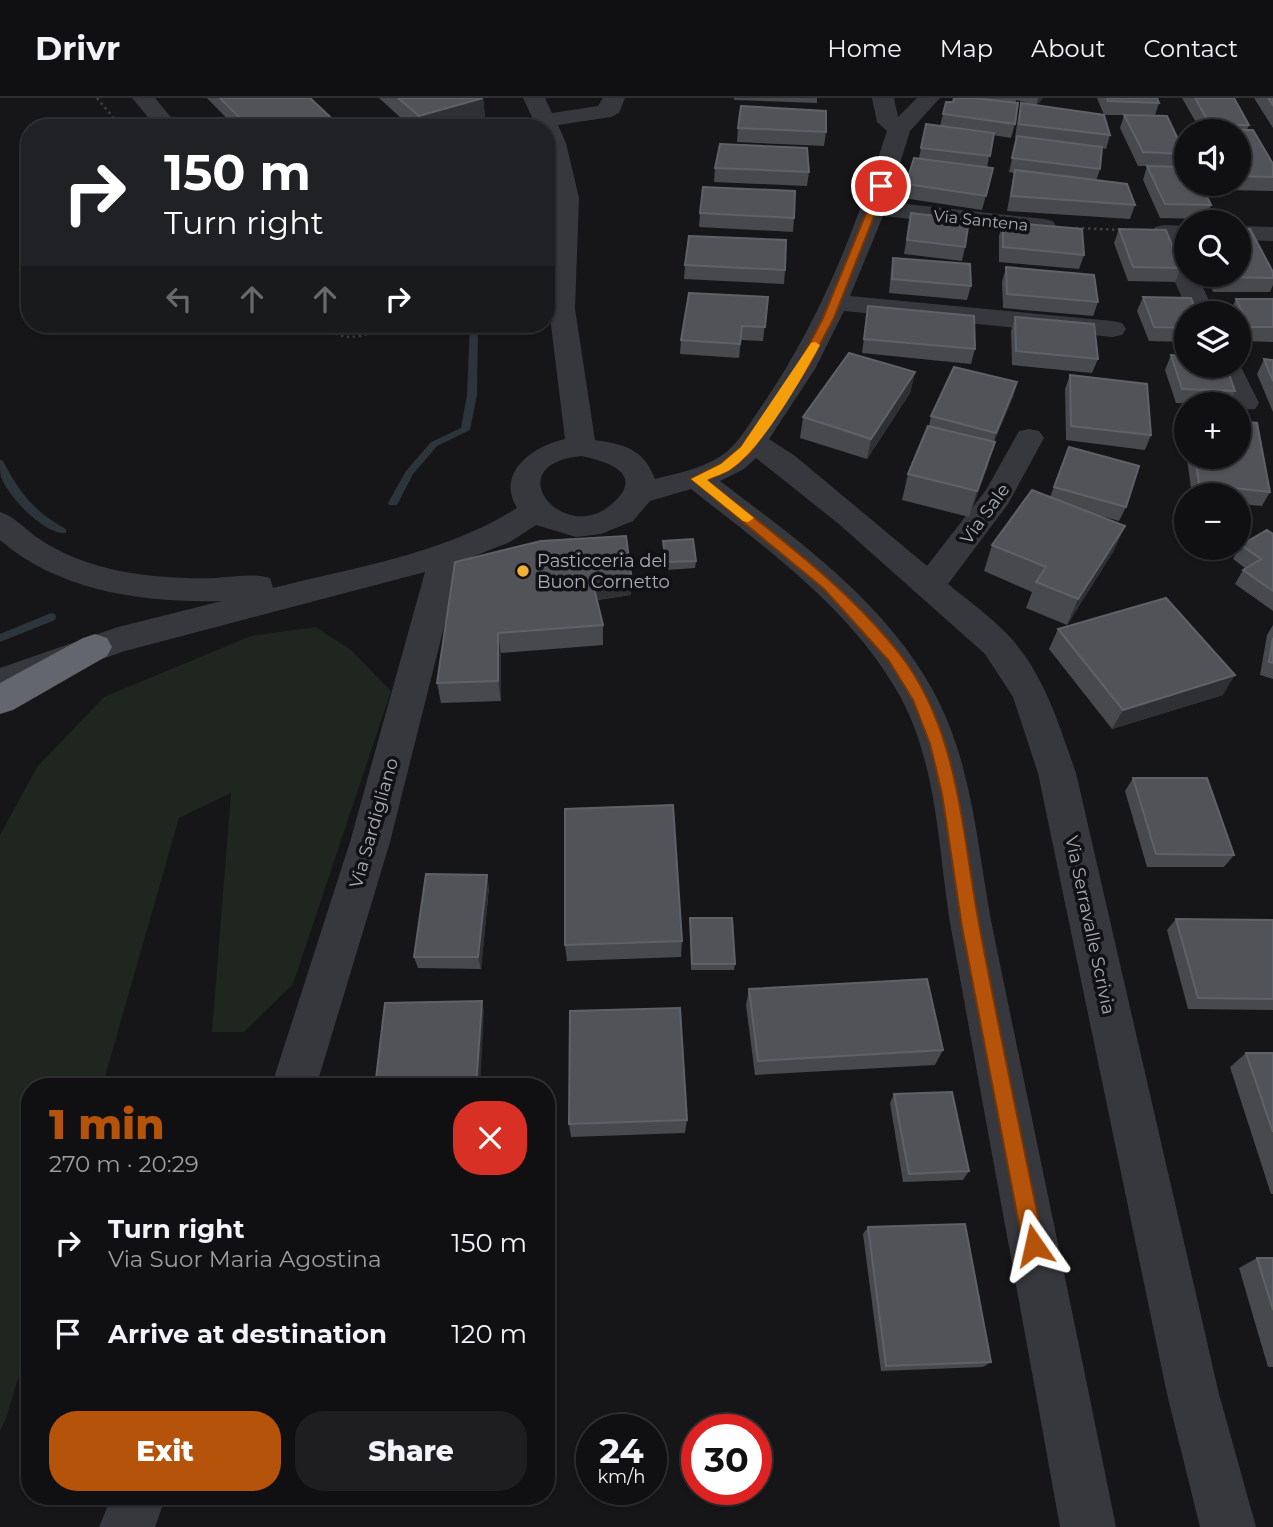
<!DOCTYPE html>
<meta charset="utf-8">
<style>
body{margin:0;font-family:Montserrat,sans-serif;background:#1e1e20;color:#f1f3f6;height:100vh;display:flex;flex-direction:column;font-size:26px;white-space:nowrap}
*{box-sizing:border-box;margin:0}
p{font-size:23px;color:#9c9d9f}
.icon{flex:none;width:38px;height:38px;fill:none;stroke:currentColor;stroke-width:2;stroke-linecap:round;stroke-linejoin:round}
.map{position:relative;flex:1;overflow:hidden}
.sheet{position:absolute;left:21px;top:980px;width:534px;height:427px;display:flex;flex-direction:column;background:#101012;border-radius:28px;box-shadow:0 2px 5px #0004,0 0 0 2px #303032}
.sheet>*{flex:none}
.top-card{position:absolute;left:21px;top:21px;width:534px;height:214px;border-radius:28px;box-shadow:0 2px 5px #0004,0 0 0 2px #303032;background:#202124;color:#fff;overflow:hidden}
.fabs{position:absolute;left:1174px;top:21px;display:grid;gap:14px}
.fabs a{display:grid;place-items:center;width:77px;height:77px;border-radius:50%;background:#101012;box-shadow:0 2px 5px #0004,0 0 0 2px #303032;font-size:35px}
.speed{position:absolute;left:576px;top:1316px;display:flex;gap:14px;font-size:35px;font-weight:700;text-align:center}
.speed>*{display:grid;place-content:center;width:91px;height:91px;border-radius:50%;background:#101012;box-shadow:0 2px 5px #0004,0 0 0 2px #303032;line-height:1}
.speed small{font-size:18px;font-weight:400}
.speed .limit{border:10px solid #d22;background:#fff;color:#111}
.pin{position:absolute;display:grid;place-items:center;width:60px;height:60px;color:#fff;margin:-30px;border:4px solid #fff;border-radius:50%;box-shadow:0 2px 7px #0007}
.me{position:absolute;width:77px;margin:-38px;rotate:349deg;stroke-linejoin:round;filter:drop-shadow(0 0 5px #0008)}
.turn{display:flex;align-items:center;gap:24px;height:147px;padding:0 28px;font-size:32px}
.turn .icon{width:91px;height:91px;stroke-width:2.5}
.turn b{display:block;font-size:49px;line-height:60px}
.lanes{display:flex;align-items:center;height:66px;padding:0 28px;background:#0003;justify-content:center;gap:35px;direction:ltr}
.lanes .off{opacity:.35}
.round{display:grid;place-items:center;flex:none;width:74px;height:74px;border-radius:28px;background:#1e1e20}
.head{display:flex;align-items:center;justify-content:space-between;height:119px;padding:0 28px}
h1{font-size:42px;font-weight:800;line-height:52px;color:#b45309}
.primary-button{display:flex;gap:14px;margin-top:auto;padding:14px 28px}
.primary-button a{flex:1;height:80px;border-radius:28px;background:#b45309;color:#fff;font-size:28px;font-weight:800;line-height:80px;text-align:center}
.primary-button a+a{background:#1e1e20;color:#f1f3f6}
ul{padding:0;list-style:none}
li{display:flex;align-items:center;gap:21px;height:91px;padding:0 28px}
li div{flex:1}
li b{display:block;font-size:26px}
li em{font-style:normal}
header{display:flex;align-items:center;gap:42px;box-sizing:border-box;height:98px;padding:0 35px;background:#101012;border-bottom:2px solid #303032}
header strong{font-size:33px}
nav{display:flex;gap:38px;margin-inline-start:auto;font-size:24px}
.map>svg:first-child{display:block}
.green{fill:#1e261f}
.lines{fill:none;stroke-linecap:round;stroke-linejoin:round}
.stream{fill:#2c353c;fill-rule:evenodd}
.path{stroke:#3d3f44;stroke-width:2.5;stroke-dasharray:2.5 3.5;stroke-linecap:butt}
.minor{fill:#37383d;fill-rule:evenodd}
.highway{fill:#63666e;fill-rule:evenodd}
.wall{fill:#47494d}
.shaded-wall{fill:#2f3033}
.building{fill:#525359;stroke:#5f6168;stroke-width:2}
.route{fill:#b45309;stroke:#753606;stroke-width:2}
.slow{fill:#f59e0b}
.poi-dot{fill:#f2b134;stroke:#111113;stroke-width:2.5}
.labels{text-anchor:middle;stroke-width:7;stroke-linejoin:round;paint-order:stroke}
.far-street-label{font-size:16px;fill:#a8adb8;stroke:#111113}
.street-label{font-size:18px;fill:#a8adb8;stroke:#111113}
.poi-label{font-size:18px;fill:#a8adb8;stroke:#111113;text-anchor:start}
</style>
<header>
<strong>Drivr</strong>
<nav><a>Home</a><a>Map</a><a>About</a><a>Contact</a></nav>
</header>
<div class="map">
<svg width="1273" height="1429" viewBox="0 0 1273 1429">
<rect width="100%" height="100%" fill="#161618"/>
<path class="green" d="M316 529 351 552 391 593 293 886 244 934H212L231 695 179 720 102 989H30V1239L6 1321 0 1333V737L37 669 104 599 251 538Z"/>
<g class="lines">
<path class="stream" d="M470 226H478L477 297 470 332 437 348 413 376 397 407H389L388 405 406 373 431 344 461 330 467 297Z
M0 362 3 363C20 395 33 413 66 431V435C44 437 8 398 1 379 0 374 0 367 0 362Z
M51 515 55 516 56 519 55 522 0 544V536Z"/>
<path class="path" d="M97 0 122 30
M1076 130 1123 132
M320 226C343 246 364 240 389 226"/>
<path class="minor" d="M132 0H155L180 30H157Z
M523 0H545L552 15 598 8 603 0H625L619 15 611 19 558 27 566 45 579 100 575 211 595 342C625 347 643 350 655 381 678 375 701 371 721 358 738 347 749 326 761 309 820 223 855 132 887 33L877 24 872 0H894L898 19 917 0H940L910 33 888 104 1044 121 1053 123 1056 128 1053 133 1044 135 883 118 850 198 1112 223 1122 225 1126 231 1122 237 1112 239 844 213 815 271 769 341 795 358 927 468 986 392 1019 333 1029 331 1039 333 1044 340 1008 406 948 486C969 503 992 520 1010 539 1045 578 1059 627 1076 675L1219 1296 1256 1429H1200L1167 1296 1038 675 1013 599 985 556 840 427 756 360 744 371 720 383C798 442 882 502 931 589 976 668 977 761 996 847 1036 1041 1077 1235 1116 1429H1060C1025 1233 988 1037 953 841 938 762 940 673 901 600 854 513 767 451 691 391L650 403 633 423 601 436 576 439 536 427 510 444 457 465V477L390 744 316 989H271L350 744 425 474 125 553 0 597V570L118 529 222 503C146 505 59 494 0 442V414C15 419 23 429 35 438 60 456 90 467 120 473 151 479 184 481 216 480 235 479 252 475 270 480L273 490C356 469 444 456 517 410 495 374 534 348 565 341L549 211 555 100 546 56V30H537ZM581 358C606 363 646 375 613 405 565 450 495 367 581 358Z
M1164 127 1186 128V142H1180L1186 155V177H1197L1215 215H1189L1152 134 1155 129Z
M1239 128 1273 129V143L1239 142Z
M1239 265 1259 305 1255 311 1239 312V306H1231L1213 268H1239Z
M112 1398H166L155 1429H99Z"/>
<path class="highway" d="M95 536 107 540 112 549 107 558 13 612 0 616V585L83 540Z"/>
</g>
<path class="wall" d="M207 0H310L342 30H236Z
M379 0H483L485 20 451 30H412Z
M734 0H817V5L734 2Z
M980 0H1043L1036 7 1104 17 1097 0H1157L1159 5 1155 17 1185 56 1180 69 1211 107 1206 121 1160 120 1143 82 1147 68H1138L1120 30 1124 17H1104L1110 37 1106 51 1102 50 1100 71 1096 83 1135 107 1130 121 1007 113 1014 75 1009 74 1017 40H1015L1018 19 1021 5 1035 7 1016 2 1015 26 1011 40 993 37 987 70H993L982 112 903 100 906 86 919 60 926 26 940 28 946 4H953L988 2Z
M1182 0H1234L1249 27 1247 32 1273 66V93L1228 92 1225 86H1239V33H1201Z
M1254 0H1273V30Z
M738 30 826 34 824 48 737 44Z
M715 70 809 74 807 88 714 84Z
M700 115 794 120 793 134 699 129Z
M911 115 965 149 962 163 904 156Z
M1003 124 1084 157 1079 171 999 164V138Z
M1119 131 1181 170 1175 184 1128 183 1114 145Z
M893 160 971 188 967 202 889 195 891 174Z
M685 167 785 172 784 186 684 181Z
M1006 169 1098 204 1093 218 1003 210 1002 184Z
M1273 174V187L1270 194H1213L1205 177H1239Z
M768 199 763 243 741 242 739 260 680 256 681 242Z
M1143 199 1186 215V244L1149 243 1137 213Z
M1236 201H1273V244L1243 243 1239 236V215H1229Z
M868 208 975 251 971 266 862 255Z
M1015 219 1098 261 1092 275 1012 267 1011 233Z
M1171 257 1235 293 1229 306 1176 305 1165 272Z
M1264 261 1273 262V314L1257 276Z
M915 274 910 295 867 361 800 340 803 319Z
M1070 277 1151 337 1145 352 1066 342 1065 291Z
M1017 284 1013 299 994 344 987 370 969 419 902 402 908 376 929 328 931 318Z
M1186 324V359H1239L1270 394 1262 408 1239 406V397H1192L1183 332Z
M1069 349 1126 409 1119 423 1098 417 1125 428 1113 454 1067 527 1026 510 1032 494 984 473 992 447 1050 399Z
M1273 436V513L1235 486 1243 472 1245 470 1233 461 1241 447Z
M663 443 696 463 695 470 666 472Z
M455 464 631 497 597 502 603 527V547L501 555V603L441 605 437 585Z
M1273 527V581L1260 577 1267 537Z
M1058 531 1223 597 1112 631 1049 551Z
M1133 680 1234 757 1224 769H1147L1125 693Z
M489 789 481 871 418 870 414 859Z
M690 820 735 866 734 872H691Z
M1176 821 1273 822V912L1188 911 1167 832Z
M682 843 681 859 567 863 565 847Z
M749 891 943 952 935 967 755 977 746 907Z
M1246 955H1273V1096H1271L1230 969Z
M894 996 969 1073 963 1082 903 1084 890 1005Z
M687 1022 685 1035 571 1039 569 1026Z
M868 1129 991 1264 983 1269 881 1273 863 1136Z
M1257 1160H1273V1269H1268L1239 1170Z"/>
<path class="shaded-wall" d="M483 0 485 20 451 30H421L419 18Z
M1038 0H1043L1036 8Z
M915 274 910 295 867 361 871 341Z
M1017 284 1013 299 992 349 996 335Z
M995 344 987 370 969 419 977 393Z
M1125 428 1113 454 1067 527 1078 501Z
M631 476V497L593 502 592 482Z
M498 535 501 555V603L498 583Z
M1235 577 1223 597 1112 631 1123 612Z
M487 777 489 789 481 871 478 859Z
M482 903 484 914 480 989H476Z"/>
<path class="building" d="M220 0H310L342 30H250Z
M398 0H483L419 18Z
M954 0H973L1018 5 1015 26 943 16 946 4H953Z
M1107 0H1157L1159 5 1108 3Z
M1195 0H1234L1249 27H1210Z
M1268 0H1273V7Z
M1021 5 1104 17 1110 37 1019 26Z
M741 8 826 13V34L738 30Z
M1124 17 1167 18 1185 56 1143 54Z
M926 26 994 35 990 58 921 50Z
M1211 31 1253 32 1273 66V79L1239 78V33H1212Z
M1017 38 1102 49 1100 71 1012 60Z
M720 46 807 50 809 74 715 70Z
M914 60 993 70 986 98 906 86Z
M1147 68 1186 69V86H1201L1211 107 1165 106Z
M1015 72 1127 86 1135 107 1011 98Z
M703 89 795 93 794 120 700 115Z
M911 115 969 122 965 149 907 142Z
M1003 124 1082 131 1084 157 1003 149Z
M1119 131 1166 132 1181 170 1133 169Z
M1239 131H1250L1273 174V180L1219 179 1218 177H1239Z
M689 138 786 142 785 172 685 167Z
M893 160 970 166 971 188 892 181Z
M1006 169 1094 177 1098 204 1007 196Z
M689 195 768 199 765 229 742 228 740 246 681 242Z
M1143 199 1191 200 1197 215H1186V230L1154 229Z
M1236 201H1273V229H1249Z
M868 208 974 218 975 251 864 241Z
M1015 219 1094 226 1098 261 1016 253Z
M849 255 915 274 871 341 803 319Z
M1171 257 1186 258V268H1226L1235 293 1182 291Z
M1264 261 1273 262V283Z
M954 269 1017 284 996 335 931 318Z
M1070 277 1147 286 1151 337 1071 328Z
M1239 323 1257 325 1270 394 1199 386 1195 359H1239Z
M928 328 995 344 977 393 908 376Z
M1069 349 1139 368 1126 409 1054 389Z
M1032 392 1125 428 1078 501 1036 484 1046 469 992 447Z
M1267 432 1273 436V493L1243 472 1261 461 1241 447Z
M626 438 631 476 592 482 603 527 498 535V583L437 585 455 464 541 443Z
M693 441 696 463 666 464 663 443Z
M1166 500 1235 577 1123 612 1058 531Z
M1273 540V565L1269 564Z
M1133 680H1207L1234 757 1156 756Z
M673 707 682 843 565 847V711Z
M426 776 487 777 478 859H414Z
M690 820H732L735 866H692Z
M1176 821 1273 822V901L1198 900Z
M927 881 943 952 758 963 749 891Z
M482 903 476 989H375L385 905Z
M680 910 687 1022 569 1026 570 913Z
M1246 955H1273V1034Z
M952 994 969 1073 909 1076 894 996Z
M965 1126 991 1264 886 1268 868 1129Z
M1257 1160H1273V1212Z"/>
<path class="route" d="M878 86 886 88 834 220 807 271 750 355 730 372 707 382C774 436 845 487 899 555 960 632 962 738 980 831 1000 937 1022 1042 1044 1147L1041 1154 1034 1157 1026 1154 1023 1147 962 829 942 696 930 646 913 602 889 563 824 491 691 381 721 366 741 349 796 271 823 220Z"/>
<path class="slow" d="M815 244 820 247C801 282 763 349 731 371 724 376 715 378 707 382L754 420 748 424 743 423 691 381 721 366 741 349 811 245Z"/>
<circle class="poi-dot" cx="523" cy="473" r="7"/>
<g class="labels">
<g class="far-street-label">
<text transform="translate(981 122) rotate(6)" y="6">Via Santena</text>
</g>
<g class="street-label">
<text transform="translate(985 416) rotate(-54)" y="6">Via Sale</text>
<text transform="translate(374 725) rotate(-74)" y="6">Via Sardigliano</text>
<text transform="translate(1090 827) rotate(78)" y="6">Via Serravalle Scrivia</text>
</g>
<g class="poi-label">
<text x="537" y="469">Pasticceria del<tspan x="537" dy="21">Buon Cornetto</tspan></text>
</g>
</g>
</svg>
<div class="fabs">
<a><svg class="icon" aria-label="sound" viewBox="0 0 24 24"><path d="M4 9h4l5-4v14l-5-4H4zM17 9q2 3 0 6"/></svg></a>
<a><svg class="icon" aria-label="search" viewBox="0 0 24 24"><circle cx="10" cy="10" r="6"/><path d="M15 15l6 6"/></svg></a>
<a><svg class="icon" aria-label="layers" viewBox="0 0 24 24"><path d="M12 4l9 5-9 5-9-5zM3 14l9 5 9-5"/></svg></a>
<a>+</a>
<a>−</a>
</div>
<div class="speed"><div>24<small>km/h</small></div><div class="limit">30</div></div>
<div class="pin" style="left:881px;top:88px;background:#d93025"><svg class="icon" aria-label="arrive" viewBox="0 0 24 24"><path d="M6 21V4h12l-3 4 3 4H6"/></svg></div>
<svg class="me" style="left:1034px;top:1147px" viewBox="-20 -20 40 40"><path d="M0-17L14 15 0 8-14 15z" fill="#b45309" stroke="#fff" stroke-width="4"/></svg>
<div class="top-card">
<div class="turn"><svg class="icon" aria-label="right" viewBox="0 0 24 24"><path d="M7 20v-9h11M14 6l5 5-5 5"/></svg><div><b>150 m</b>Turn right</div></div>
<div class="lanes"><svg class="icon off" aria-label="left" viewBox="0 0 24 24"><path d="M17 20v-9H6M10 6l-5 5 5 5"/></svg><svg class="icon off" aria-label="ahead" viewBox="0 0 24 24"><path d="M12 20V5M6 11l6-6 6 6"/></svg><svg class="icon off" aria-label="ahead" viewBox="0 0 24 24"><path d="M12 20V5M6 11l6-6 6 6"/></svg><svg class="icon" aria-label="right" viewBox="0 0 24 24"><path d="M7 20v-9h11M14 6l5 5-5 5"/></svg></div>
</div>
<section class="sheet">
<div class="head"><div><h1>1 min</h1><p>270 m · 20:29</p></div><a class="round" style="background:#d93025;color:#fff"><svg class="icon" aria-label="close" viewBox="0 0 24 24"><path d="M6 6l12 12M18 6L6 18"/></svg></a></div>
<ul>
<li><svg class="icon" aria-label="right" viewBox="0 0 24 24"><path d="M7 20v-9h11M14 6l5 5-5 5"/></svg><div><b>Turn right</b><p>Via Suor Maria Agostina</p></div><em>150 m</em></li>
<li><svg class="icon" aria-label="arrive" viewBox="0 0 24 24"><path d="M6 21V4h12l-3 4 3 4H6"/></svg><div><b>Arrive at destination</b></div><em>120 m</em></li>
</ul>
<div class="primary-button"><a>Exit</a><a>Share</a></div>
</section>
</div>
